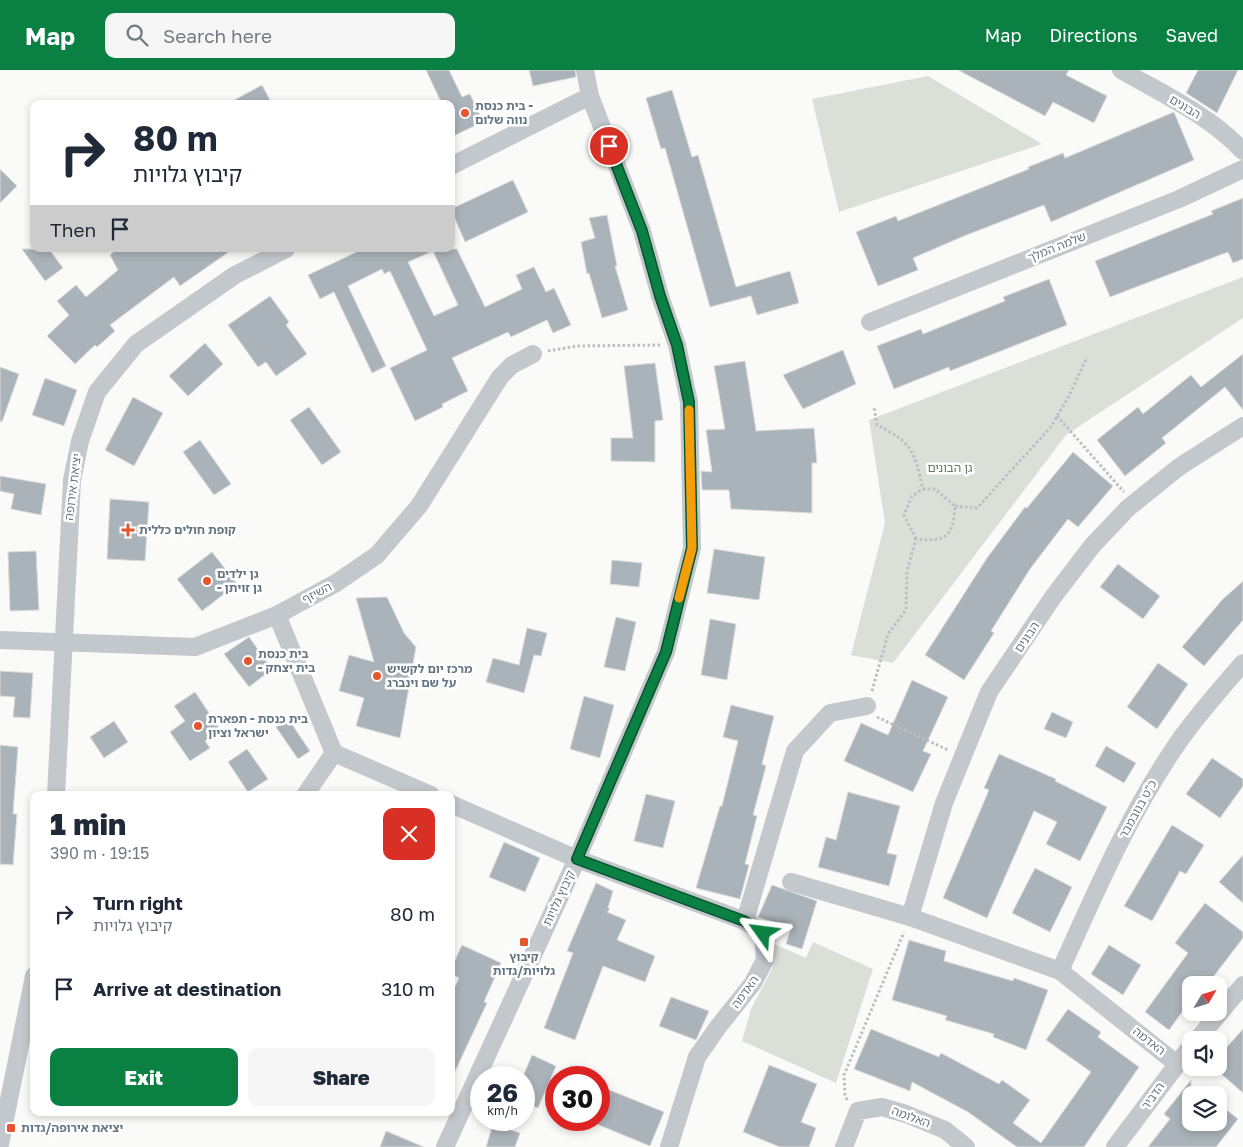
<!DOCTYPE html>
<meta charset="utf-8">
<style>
body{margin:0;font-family:"Golos Text","Noto Sans Hebrew",sans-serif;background:#f6f6f7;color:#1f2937;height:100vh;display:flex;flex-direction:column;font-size:19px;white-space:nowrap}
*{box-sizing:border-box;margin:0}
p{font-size:16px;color:#747a83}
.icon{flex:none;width:28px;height:28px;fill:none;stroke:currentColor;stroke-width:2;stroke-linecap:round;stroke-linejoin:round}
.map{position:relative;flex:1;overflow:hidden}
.drawer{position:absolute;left:30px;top:721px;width:425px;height:325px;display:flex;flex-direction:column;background:#fff;border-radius:10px;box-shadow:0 2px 8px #0003}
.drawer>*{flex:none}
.banner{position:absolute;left:30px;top:30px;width:425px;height:152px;border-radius:10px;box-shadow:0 2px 8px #0003;background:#fff;color:#1f2937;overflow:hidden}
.needle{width:32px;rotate:52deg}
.buttons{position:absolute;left:1182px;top:906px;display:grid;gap:10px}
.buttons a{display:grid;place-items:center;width:45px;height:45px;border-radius:10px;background:#fff;box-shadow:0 2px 8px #0003;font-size:25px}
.speed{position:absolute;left:470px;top:996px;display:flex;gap:10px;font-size:25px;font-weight:700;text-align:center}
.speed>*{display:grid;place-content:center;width:65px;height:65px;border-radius:50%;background:#fff;box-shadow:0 2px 8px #0003;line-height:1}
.speed small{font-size:12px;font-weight:400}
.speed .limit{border:8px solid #d22;background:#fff;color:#111}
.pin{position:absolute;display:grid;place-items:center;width:42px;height:42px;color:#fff;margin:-21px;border:2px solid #fff;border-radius:50%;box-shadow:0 1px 5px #0007}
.me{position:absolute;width:55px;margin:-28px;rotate:301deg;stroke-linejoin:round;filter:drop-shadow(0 0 4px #0008)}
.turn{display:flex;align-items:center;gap:18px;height:105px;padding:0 20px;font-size:22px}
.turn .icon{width:65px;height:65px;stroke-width:2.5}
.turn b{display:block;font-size:35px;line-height:42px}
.then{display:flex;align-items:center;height:48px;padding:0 20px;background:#0003;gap:10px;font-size:19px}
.round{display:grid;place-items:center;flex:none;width:52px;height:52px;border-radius:10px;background:#f6f6f7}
.summary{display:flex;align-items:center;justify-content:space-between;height:85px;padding:0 20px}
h1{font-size:30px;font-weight:800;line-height:38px}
.action{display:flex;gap:10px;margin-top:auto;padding:10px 20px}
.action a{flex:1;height:58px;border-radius:10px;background:#0b8043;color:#fff;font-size:20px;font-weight:800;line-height:58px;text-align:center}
.action a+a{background:#f6f6f7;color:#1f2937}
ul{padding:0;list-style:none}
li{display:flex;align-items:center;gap:15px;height:75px;padding:0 20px}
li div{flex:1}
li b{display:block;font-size:19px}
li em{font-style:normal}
header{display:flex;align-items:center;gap:30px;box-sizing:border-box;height:70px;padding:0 25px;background:#0b8043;color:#fff}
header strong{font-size:24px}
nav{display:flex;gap:28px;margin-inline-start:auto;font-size:18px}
.search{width:350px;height:45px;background:#f6f6f7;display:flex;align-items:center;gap:12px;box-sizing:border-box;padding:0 18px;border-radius:10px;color:#747a83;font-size:19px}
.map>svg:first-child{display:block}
.green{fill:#dadfd7}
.building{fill:#aab3b9;stroke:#dcdcda;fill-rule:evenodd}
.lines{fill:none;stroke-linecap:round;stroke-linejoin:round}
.path{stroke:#bbbfc2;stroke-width:3;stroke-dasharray:2.5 2.5;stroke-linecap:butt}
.minor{stroke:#c3c8cc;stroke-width:18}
.route-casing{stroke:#07532c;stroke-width:12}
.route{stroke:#0b8043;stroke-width:9}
.slow{stroke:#f59e0b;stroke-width:9}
.poi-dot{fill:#e4572e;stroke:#fff;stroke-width:2}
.labels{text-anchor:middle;stroke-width:5;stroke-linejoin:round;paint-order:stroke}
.poi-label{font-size:12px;font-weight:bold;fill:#657683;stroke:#fff;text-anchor:start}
.street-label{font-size:12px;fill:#657683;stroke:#fff}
.park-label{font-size:12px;fill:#687a64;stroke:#fff}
</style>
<header>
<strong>Map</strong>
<div class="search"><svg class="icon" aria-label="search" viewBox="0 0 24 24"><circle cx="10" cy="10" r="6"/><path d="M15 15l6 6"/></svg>Search here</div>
<nav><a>Map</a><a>Directions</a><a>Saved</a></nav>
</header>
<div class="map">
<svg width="1243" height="1077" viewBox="0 0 1243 1077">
<rect width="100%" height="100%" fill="#fafaf8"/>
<path class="green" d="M928 6 1042 74 839 142 812 29Z
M1243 207V248L1066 365 893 593 851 585 885 453 869 350Z
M813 872 873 899 836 1013 742 971 751 939 772 899 774 874 806 888Z"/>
<path class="building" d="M426 0H449L462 27 470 24 483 52 451 67V34H442Z
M529 0H575L576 7 533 16Z
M958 0H1069L1066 5 1107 26 1094 53 1053 32 1045 46Z
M1198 0H1238L1217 43 1186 23Z
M262 15 272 34H227Z
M672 20 692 87 698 85 736 217 790 201 799 233 757 245 751 226 710 237 665 78 661 79 646 28Z
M1174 42 1194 90 1051 152 1044 135 964 166 913 188 918 200 878 216 856 162 896 146 898 151 1029 99 1028 97 1063 83 1065 88Z
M0 99 17 116 0 133Z
M513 110 528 142 465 172 451 139Z
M1243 128V189L1233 193 1228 182 1110 227 1095 191 1213 144 1211 141Z
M607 145 617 196H615L628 240 602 248 589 203 587 204 581 172 595 168 589 148Z
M22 179H49L63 198 45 211Z
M117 179H233L180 216 174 207 110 255 115 261 97 277 95 275 75 294 47 266 69 245 57 231 76 215 86 227 118 200 110 185Z
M363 179H457L485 237 522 219 516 205 534 197 546 222 554 218 571 255 553 263 547 250 511 267 508 262 452 288 468 321 442 334 443 337 415 351 390 298 427 280 390 201 384 204 382 199 348 216 386 296 372 303 334 222 320 229 308 205ZM433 181 458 235 434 246 408 192Z
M1049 209 1067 255 950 301 949 297 894 319 877 276 921 259 923 264 1005 231 1003 227Z
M270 226 289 252 286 255 307 284 276 306 266 292 258 297 228 255Z
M205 273 223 294 188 326 169 306Z
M843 280 856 314 803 339 783 305Z
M1243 284V340L1225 317 1162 368 1166 373 1125 406 1097 370 1138 337 1143 344 1191 305 1201 317Z
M745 291 756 360 755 361 814 358 817 393H812V443L731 439 729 420H702L701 401 712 402 706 360 725 359 714 296Z
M655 293 663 350 655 351V392L611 391V368H633L624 296Z
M0 297 19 304 2 352 0 351Z
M45 308 77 320 64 356 32 345Z
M133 327 163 343 134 396 105 380Z
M309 337 341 382 322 395 290 350Z
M200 370 231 414 214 425 183 382Z
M1073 382 1113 416 1078 457 1068 449 1030 499 991 561 994 563 964 610 925 585 987 488 1025 437 1027 438Z
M0 406 46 414 41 445 11 439 14 424 0 421Z
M110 429 149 432 145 491 107 489Z
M714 479 765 487 759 530 707 523Z
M36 481 39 540 10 541 8 482Z
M212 482 237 514 202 541 177 509Z
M612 490 642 493 639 517 610 514Z
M1118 494 1160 526 1143 549 1100 517Z
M1243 511V550L1204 596 1182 577 1222 530Z
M387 527 404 563 416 577 400 668 356 656 364 628 339 621 349 585 374 592 356 528Z
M616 547 636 552 625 601 604 597Z
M710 549 736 554 727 610 701 605Z
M527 558 547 563 541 586 534 585 524 623 486 612 493 588 519 595Z
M249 567 272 599 249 617 224 584Z
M1158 593 1188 614 1157 659 1127 637Z
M0 601 33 603 30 648 13 647 15 627 0 626Z
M912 610 948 627 923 681 931 684 913 722 844 691 861 653 888 665Z
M195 622 221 661 205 671 210 678 190 691 170 662 185 651 174 636Z
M584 626 614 635 600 688 570 679Z
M731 635 774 646 762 694 766 696 753 745 757 746 745 794 749 795 740 829 696 818 720 736H722L738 671 723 667Z
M1052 642 1073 652 1066 668 1044 659Z
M289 650 310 681 298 689 276 657Z
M114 651 128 672 104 688 90 667Z
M0 675 18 677 13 744H17L13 795 0 794Z
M1106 676 1136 693 1124 713 1095 696Z
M247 679 268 709 248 722 228 692Z
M999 684 1056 709 1055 711 1107 737 1080 791 1046 774 1057 752 1034 741 987 848 943 828 989 720 984 718Z
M1212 688 1243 709V716L1220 748 1186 724Z
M848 722 900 736 887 783 897 785 889 816 818 797 826 767 836 770Z
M646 724 675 731 663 778 634 771Z
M1172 755 1204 775 1186 804 1180 801 1152 851 1124 836Z
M504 772 540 788 525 822 489 807Z
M1243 785V833L1219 812Z
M1035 798 1072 817 1050 862 1012 843Z
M596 813 613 821 608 838 610 839 607 842 626 850 617 870 655 886 645 912 603 896 575 970 544 958 573 883 567 881Z
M772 815 817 831 802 879 786 874 791 858 758 847Z
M1205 833 1243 862V868L1207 915H1191V930L1169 960 1145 942 1188 883 1175 873Z
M909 870 946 881 944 891 1013 911 1014 908 1048 920 1026 980 993 967 994 964 945 950 947 946 892 930Z
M462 875 501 893 484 932 487 933 451 1010V925L459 908 451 904V899Z
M1109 875 1141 895 1123 925 1091 904Z
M671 927 709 941 696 970 659 956Z
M1068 939 1101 962 1098 967 1139 997 1084 1077H1017L968 1042 912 1012 910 1021 854 999 871 959 939 987 941 983 999 1014 1002 1010 1030 1030 1013 1053 1041 1073 1091 1002 1046 970Z
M1243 959V1023L1219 1002V986Z
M532 985 556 996 538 1038 524 1032V1004Z
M769 995 817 1014 801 1052 816 1058 809 1077H780L743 1062Z
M1191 1010V1052H1219V1034L1238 1049 1216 1077H1148L1170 1049 1164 1044Z
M607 1019 664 1042 650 1076 594 1053 595 1050H599V1040Z
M493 1054 520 1063 515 1077H486Z
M386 1061 424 1077H380Z"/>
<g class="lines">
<path class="path" d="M548 281 577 276 661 275
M1057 346 1124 422
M955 436 977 438 1050 358 1068 328 1087 287
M916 469 904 445 912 426 923 419
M872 621 888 564 906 540 907 501 916 469C947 472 953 467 955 436L935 419H923C914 381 913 373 877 355L874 337
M877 647 948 680
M847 1030 845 1025 844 1005 904 862"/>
<path class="minor" d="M1121 0C1163 24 1209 45 1243 81
M451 96 590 26
M870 252 1179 129 1243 99
M277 545 334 683 431 725
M0 570 195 577 277 545 336 513 377 485 419 436 500 307 512 295 533 284
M56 725 72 410 80 371 97 322 136 274 235 205 286 179
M305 725 334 683
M451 734 577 789 745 851 763 863 765 890 753 913 718 957 697 987 669 1077
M791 812 910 847 1060 901 1177 994
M910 847 944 733 989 622 1053 527 1092 476 1128 438 1179 397 1243 356
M745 851 795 681 830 643 867 636
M1060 901C1096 821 1131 739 1182 667 1201 641 1222 617 1243 593
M1197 970 1243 915
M0 1074 34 906
M445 1077 577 789 666 582 692 478 689 332 677 275 660 226 642 161 590 26 585 0
M844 1077 858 1041 882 1037 906 1044 945 1060 966 1077
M1115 1077 1191 976"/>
</g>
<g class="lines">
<g class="route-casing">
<path id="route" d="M609 76 642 161 660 226 677 275 689 332 692 478 666 582 577 789 744 851 763 863"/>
</g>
<use href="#route" class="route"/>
<path class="slow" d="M679 528 692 478 689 340"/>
</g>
<g class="poi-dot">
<circle cx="465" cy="43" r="5"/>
<path d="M125.5 452.5h5v5h5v5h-5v5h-5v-5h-5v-5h5z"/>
<circle cx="207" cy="511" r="5"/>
<circle cx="248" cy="591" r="5"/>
<circle cx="377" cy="606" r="5"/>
<circle cx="198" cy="656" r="5"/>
<rect x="519" y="867" width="10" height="10" rx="2.5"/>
<rect x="6" y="1053" width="10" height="10" rx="2.5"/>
</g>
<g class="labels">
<g class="poi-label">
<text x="475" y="40">בית כנסת -<tspan x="475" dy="14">נווה שלום</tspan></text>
<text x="139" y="464">קופת חולים כללית</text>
<text x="217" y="508">גן ילדים<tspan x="217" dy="14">- גן זויתן</tspan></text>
<text x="258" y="588">בית כנסת<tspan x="258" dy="14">- בית יצחק</tspan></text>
<text x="387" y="603">מרכז יום לקשיש<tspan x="387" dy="14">על שם וינברג</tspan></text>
<text x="208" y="653">בית כנסת - תפארת<tspan x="208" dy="14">ישראל וציון</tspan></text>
<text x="524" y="891" text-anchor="middle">קיבוץ<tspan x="524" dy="14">גלויות/גדות</tspan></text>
<text x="21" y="1062">יציאת אירופה/גדות</text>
</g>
<g class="street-label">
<text transform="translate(1185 37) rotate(31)" y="4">הבונים</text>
<text transform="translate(1057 177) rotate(-22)" y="4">שלמה המלך</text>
<text transform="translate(73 417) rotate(-83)" y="4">יציאת אירופה</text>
<text transform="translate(317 523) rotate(-28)" y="4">השיזף</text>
<text transform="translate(1027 567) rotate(-56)" y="4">הבונים</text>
<text transform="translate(1138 739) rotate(-61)" y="4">כ"ט בנובמבר</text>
<text transform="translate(559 828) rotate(-65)" y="4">קיבוץ גלויות</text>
<text transform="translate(745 922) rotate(-54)" y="4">האדמה</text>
<text transform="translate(1149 971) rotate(38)" y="4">האדמה</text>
<text transform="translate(1153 1026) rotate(-54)" y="4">הדביר</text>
<text transform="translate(911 1047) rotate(20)" y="4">האלומה</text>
</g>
<g class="park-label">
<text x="950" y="402">גן הבונים</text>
</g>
</g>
</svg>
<div class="buttons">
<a><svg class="needle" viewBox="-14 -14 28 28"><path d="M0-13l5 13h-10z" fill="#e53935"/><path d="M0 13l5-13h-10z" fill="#747a83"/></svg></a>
<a><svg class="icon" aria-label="sound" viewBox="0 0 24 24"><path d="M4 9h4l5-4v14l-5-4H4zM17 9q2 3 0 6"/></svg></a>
<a><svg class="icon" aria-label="layers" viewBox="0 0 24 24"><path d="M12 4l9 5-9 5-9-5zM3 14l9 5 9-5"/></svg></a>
</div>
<div class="speed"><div>26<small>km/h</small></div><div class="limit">30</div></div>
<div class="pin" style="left:609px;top:76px;background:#d93025"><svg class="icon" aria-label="arrive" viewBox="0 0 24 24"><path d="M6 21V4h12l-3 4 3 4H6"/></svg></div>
<svg class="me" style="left:763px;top:863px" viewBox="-20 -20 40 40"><path d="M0-17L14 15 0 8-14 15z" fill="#0b8043" stroke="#fff" stroke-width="4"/></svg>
<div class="banner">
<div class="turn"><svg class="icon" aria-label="right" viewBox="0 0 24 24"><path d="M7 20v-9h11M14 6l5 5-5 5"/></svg><div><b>80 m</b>קיבוץ גלויות</div></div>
<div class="then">Then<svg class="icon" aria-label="arrive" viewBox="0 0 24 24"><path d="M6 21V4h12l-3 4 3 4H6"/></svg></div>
</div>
<section class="drawer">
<div class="summary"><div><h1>1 min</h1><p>390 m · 19:15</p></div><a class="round" style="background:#d93025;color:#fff"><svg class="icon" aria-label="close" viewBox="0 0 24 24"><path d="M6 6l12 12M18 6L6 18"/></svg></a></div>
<ul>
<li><svg class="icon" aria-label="right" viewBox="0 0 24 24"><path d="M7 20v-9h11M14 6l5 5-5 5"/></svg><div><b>Turn right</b><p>קיבוץ גלויות</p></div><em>80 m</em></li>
<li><svg class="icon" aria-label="arrive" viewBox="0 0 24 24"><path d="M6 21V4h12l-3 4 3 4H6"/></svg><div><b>Arrive at destination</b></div><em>310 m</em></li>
</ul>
<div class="action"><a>Exit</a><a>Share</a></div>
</section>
</div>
